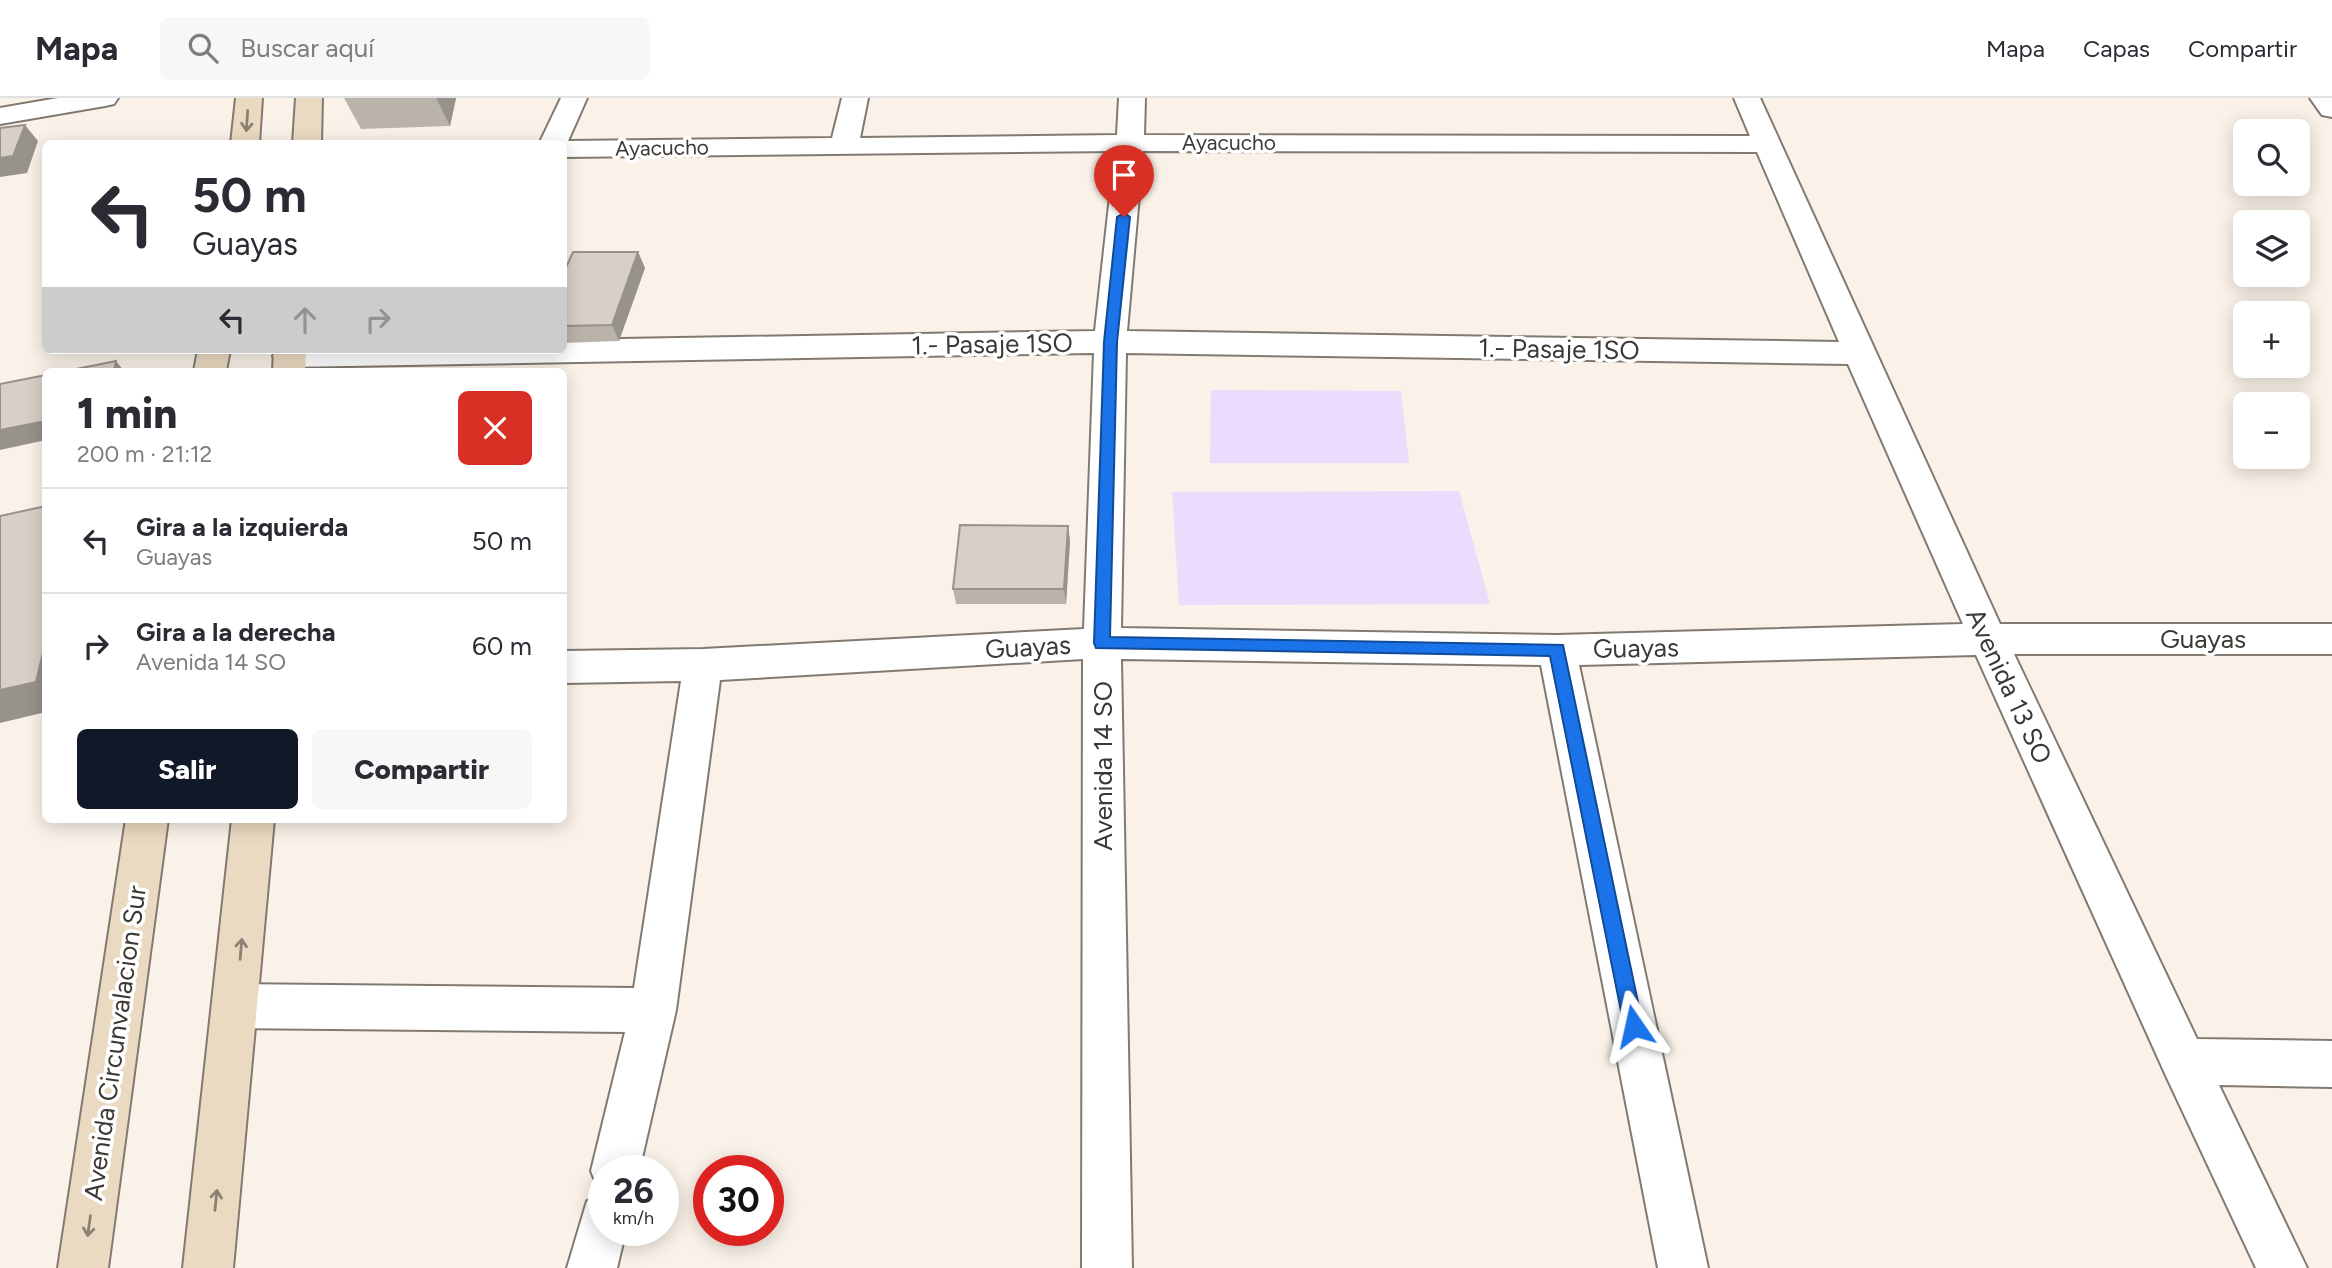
<!DOCTYPE html>
<html lang="es">
<meta charset="utf-8">
<style>
body{margin:0;font-family:Figtree,sans-serif;background:#f7f7f7;color:#2b2b33;height:100vh;display:flex;flex-direction:column;font-size:26px;white-space:nowrap}
*{box-sizing:border-box;margin:0}
p{font-size:23px;color:#7c7c81}
.icon{flex:none;width:38px;height:38px;fill:none;stroke:currentColor;stroke-width:2;stroke-linecap:round;stroke-linejoin:round}
.map{position:relative;flex:1;overflow:hidden}
.details{position:absolute;left:42px;top:270px;width:525px;height:455px;display:flex;flex-direction:column;background:#fff;border-radius:10px;box-shadow:0 4px 18px #0003}
.details>*{flex:none}
.banner{position:absolute;left:42px;top:42px;width:525px;height:214px;border-radius:10px;box-shadow:0 4px 18px #0003;background:#fff;color:#2b2b33;overflow:hidden}
.buttons{position:absolute;left:2233px;top:21px;display:grid;gap:14px}
.buttons a{display:grid;place-items:center;width:77px;height:77px;border-radius:10px;background:#fff;box-shadow:0 4px 18px #0003;font-size:35px}
.speed{position:absolute;left:588px;top:1057px;display:flex;gap:14px;font-size:35px;font-weight:700;text-align:center}
.speed>*{display:grid;place-content:center;width:91px;height:91px;border-radius:50%;background:#fff;box-shadow:0 4px 18px #0003;line-height:1}
.speed small{font-size:18px;font-weight:400}
.speed .limit{border:10px solid #d22;background:#fff;color:#111}
.pin{position:absolute;display:grid;place-items:center;width:60px;height:60px;color:#fff;margin:-72px -30px;border-radius:50% 50% 50% 0;rotate:-45deg;box-shadow:0 0 7px #0007}
.pin .icon{rotate:45deg}
.me{position:absolute;width:77px;margin:-38px;rotate:349deg;stroke-linejoin:round;filter:drop-shadow(0 0 5px #0008)}
.turn{display:flex;align-items:center;gap:24px;height:147px;padding:0 35px;font-size:32px}
.turn .icon{width:91px;height:91px;stroke-width:2.5}
.turn b{display:block;font-size:49px;line-height:60px}
.lanes{display:flex;align-items:center;height:66px;padding:0 35px;background:#0003;justify-content:center;gap:35px;direction:ltr}
.lanes .off{opacity:.35}
.round{display:grid;place-items:center;flex:none;width:74px;height:74px;border-radius:10px;background:#f7f7f7}
.head{display:flex;align-items:center;justify-content:space-between;height:119px;padding:0 35px}
h1{font-size:42px;font-weight:800;line-height:52px}
.cta{display:flex;gap:14px;margin-top:auto;padding:14px 35px}
.cta a{flex:1;height:80px;border-radius:10px;background:#111827;color:#fff;font-size:28px;font-weight:800;line-height:80px;text-align:center}
.cta a+a{background:#f7f7f7;color:#2b2b33}
ul{padding:0;list-style:none}
li{display:flex;align-items:center;gap:21px;height:105px;padding:0 35px;border-top:2px solid #e1e1e2}
li div{flex:1}
li b{display:block;font-size:26px}
li em{font-style:normal}
header{display:flex;align-items:center;gap:42px;box-sizing:border-box;height:98px;padding:0 35px;background:#fff;border-bottom:2px solid #e1e1e2}
header strong{font-size:33px}
nav{display:flex;gap:38px;margin-inline-start:auto;font-size:24px}
.search{width:490px;height:63px;background:#f7f7f7;display:flex;align-items:center;gap:18px;box-sizing:border-box;padding:0 24px;border-radius:10px;color:#7c7c81;font-size:26px}
.map>svg:first-child{display:block}
.green{fill:#ebdbfd}
.lines{fill:none;stroke-linecap:round;stroke-linejoin:round}
.street-casing{stroke:#827a71;stroke-width:4}
.secondary-casing{stroke:#827a71;stroke-width:4}
.street{fill:#fff;fill-rule:evenodd}
.secondary{fill:#ebdac2;fill-rule:evenodd}
.wall{fill:#bab3aa}
.shaded-wall{fill:#97928b}
.building{fill:#d8d0c6;stroke:#97928b;stroke-width:2}
.oneway{stroke:#8b8174}
.route{fill:#1a73e8;stroke:#114b97;stroke-width:2}
.labels{text-anchor:middle;stroke-width:7;stroke-linejoin:round;paint-order:stroke}
.far-street-label{font-size:21px;fill:#3c3935;stroke:#fff}
.street-label{font-size:26px;fill:#3c3935;stroke:#fff}
</style>
<header>
<strong>Mapa</strong>
<div class="search"><svg class="icon" aria-label="search" viewBox="0 0 24 24"><circle cx="10" cy="10" r="6"/><path d="M15 15l6 6"/></svg>Buscar aquí</div>
<nav><a>Mapa</a><a>Capas</a><a>Compartir</a></nav>
</header>
<div class="map">
<svg width="2332" height="1170" viewBox="0 0 2332 1170">
<rect width="100%" height="100%" fill="#faf2e8"/>
<path class="green" d="M1211 292 1401 293 1409 365H1210Z
M1459 393 1490 506 1179 507 1172 394Z"/>
<g class="lines">
<g class="street-casing">
<path id="street" d="M58 0H118L114 6 105 8 0 26V10Z
M561 0H587L568 43 832 40 842 0H868L860 40 1117 37 1119 0H1145L1144 37 1750 38 1734 0H1760L2000 526H2332V556H2014L2197 941 2332 943V989L2219 987 2307 1170H2256L2167 980 1976 557 1579 567 1708 1170H1658L1541 567 1121 561 1132 1170H1082L1083 561 720 582 676 912 639 1073H604V1092L598 1090 591 1073 625 934 236 930 220 923 214 908 220 893 236 886 634 890 681 583 564 585V553L703 551 1084 531 1094 255 289 269 278 266 273 258 277 252H564V242L1095 233 1115 53 564 59V46H539ZM1143 53 1757 54 1839 244 1127 233ZM1126 255 1848 266 1963 526 1557 537 1121 530Z
M2310 0H2332V19L2322 17Z
M604 1096V1132H626L617 1170H567L587 1103Z"/>
</g>
<g class="secondary-casing">
<path id="secondary" d="M236 0H262L259 46H231Z
M296 0H322L321 46H293Z
M198 252H230L226 273H194Z
M274 252H306L305 273H273Z
M126 721H168L108 1170H58Z
M232 721H274L233 1170H183Z"/>
</g>
<use href="#street" class="street"/>
<use href="#secondary" class="secondary"/>
</g>
<path class="wall" d="M344 0H456L450 28 361 31Z
M638 154 645 170 619 243 564 245V174Z
M1068 428 1070 443 1066 506H956L953 491Z"/>
<path class="shaded-wall" d="M436 0H456L450 28Z
M25 27 38 43 27 75 0 79V60Z
M638 154 645 170 619 243 612 227Z
M116 263 124 273H114Z
M46 323V342L0 352V332Z
M1068 428 1070 443 1066 506 1064 491Z
M46 542V614L0 625V592Z"/>
<path class="building" d="M25 27 13 58 0 60V30Z
M573 154H638L612 227 564 228V174Z
M116 263 114 273H66Z
M46 277V323L0 332V286Z
M46 408V542L36 584 0 592V418Z
M960 427 1068 428 1064 491H953Z"/>
<defs><path id="oneway-shaft" d="M-6 0H5M1.5-3L5.5 0L1.5 3" fill="none" stroke-width="1.6" stroke-linecap="round" stroke-linejoin="round" transform="scale(1.75)"/></defs>
<g class="oneway">
<use href="#oneway-shaft" transform="translate(247 23) rotate(94)"/>
<use href="#oneway-shaft" transform="translate(241 851) rotate(-85)"/>
<use href="#oneway-shaft" transform="translate(216 1102) rotate(-84)"/>
<use href="#oneway-shaft" transform="translate(89 1128) rotate(98)"/>
</g>
<path class="route" d="M1124 115 1130 119 1117 244 1110 539 1563 547 1643 928 1640 934 1634 937 1627 934 1624 928 1550 558 1096 550 1094 545 1104 244 1117 119Z"/>
<g class="labels">
<g class="far-street-label">
<text x="1229" y="52">Ayacucho</text>
<text transform="translate(662 50) rotate(-1)" y="7">Ayacucho</text>
</g>
<g class="street-label">
<text transform="translate(992 246) rotate(-1)" y="9">1.- Pasaje 1SO</text>
<text transform="translate(1559 251) rotate(1)" y="9">1.- Pasaje 1SO</text>
<text x="2203" y="550">Guayas</text>
<text transform="translate(1028 549) rotate(-3)" y="9">Guayas</text>
<text transform="translate(1636 550) rotate(-1)" y="9">Guayas</text>
<text transform="translate(2009 588) rotate(65)" y="9">Avenida 13 SO</text>
<text transform="translate(1103 668) rotate(-90)" y="9">Avenida 14 SO</text>
<text transform="translate(115 945) rotate(-82)" y="9">Avenida Circunvalacion Sur</text>
</g>
</g>
</svg>
<div class="buttons">
<a><svg class="icon" aria-label="search" viewBox="0 0 24 24"><circle cx="10" cy="10" r="6"/><path d="M15 15l6 6"/></svg></a>
<a><svg class="icon" aria-label="layers" viewBox="0 0 24 24"><path d="M12 4l9 5-9 5-9-5zM3 14l9 5 9-5"/></svg></a>
<a>+</a>
<a>−</a>
</div>
<div class="speed"><div>26<small>km/h</small></div><div class="limit">30</div></div>
<div class="pin" style="left:1124px;top:119px;background:#d93025"><svg class="icon" aria-label="arrive" viewBox="0 0 24 24"><path d="M6 21V4h12l-3 4 3 4H6"/></svg></div>
<svg class="me" style="left:1634px;top:928px" viewBox="-20 -20 40 40"><path d="M0-17L14 15 0 8-14 15z" fill="#1a73e8" stroke="#fff" stroke-width="4"/></svg>
<div class="banner">
<div class="turn"><svg class="icon" aria-label="left" viewBox="0 0 24 24"><path d="M17 20v-9H6M10 6l-5 5 5 5"/></svg><div><b>50 m</b>Guayas</div></div>
<div class="lanes"><svg class="icon" aria-label="left" viewBox="0 0 24 24"><path d="M17 20v-9H6M10 6l-5 5 5 5"/></svg><svg class="icon off" aria-label="ahead" viewBox="0 0 24 24"><path d="M12 20V5M6 11l6-6 6 6"/></svg><svg class="icon off" aria-label="right" viewBox="0 0 24 24"><path d="M7 20v-9h11M14 6l5 5-5 5"/></svg></div>
</div>
<section class="details">
<div class="head"><div><h1>1 min</h1><p>200 m · 21:12</p></div><a class="round" style="background:#d93025;color:#fff"><svg class="icon" aria-label="close" viewBox="0 0 24 24"><path d="M6 6l12 12M18 6L6 18"/></svg></a></div>
<ul>
<li><svg class="icon" aria-label="left" viewBox="0 0 24 24"><path d="M17 20v-9H6M10 6l-5 5 5 5"/></svg><div><b>Gira a la izquierda</b><p>Guayas</p></div><em>50 m</em></li>
<li><svg class="icon" aria-label="right" viewBox="0 0 24 24"><path d="M7 20v-9h11M14 6l5 5-5 5"/></svg><div><b>Gira a la derecha</b><p>Avenida 14 SO</p></div><em>60 m</em></li>
</ul>
<div class="cta"><a>Salir</a><a>Compartir</a></div>
</section>
</div>
